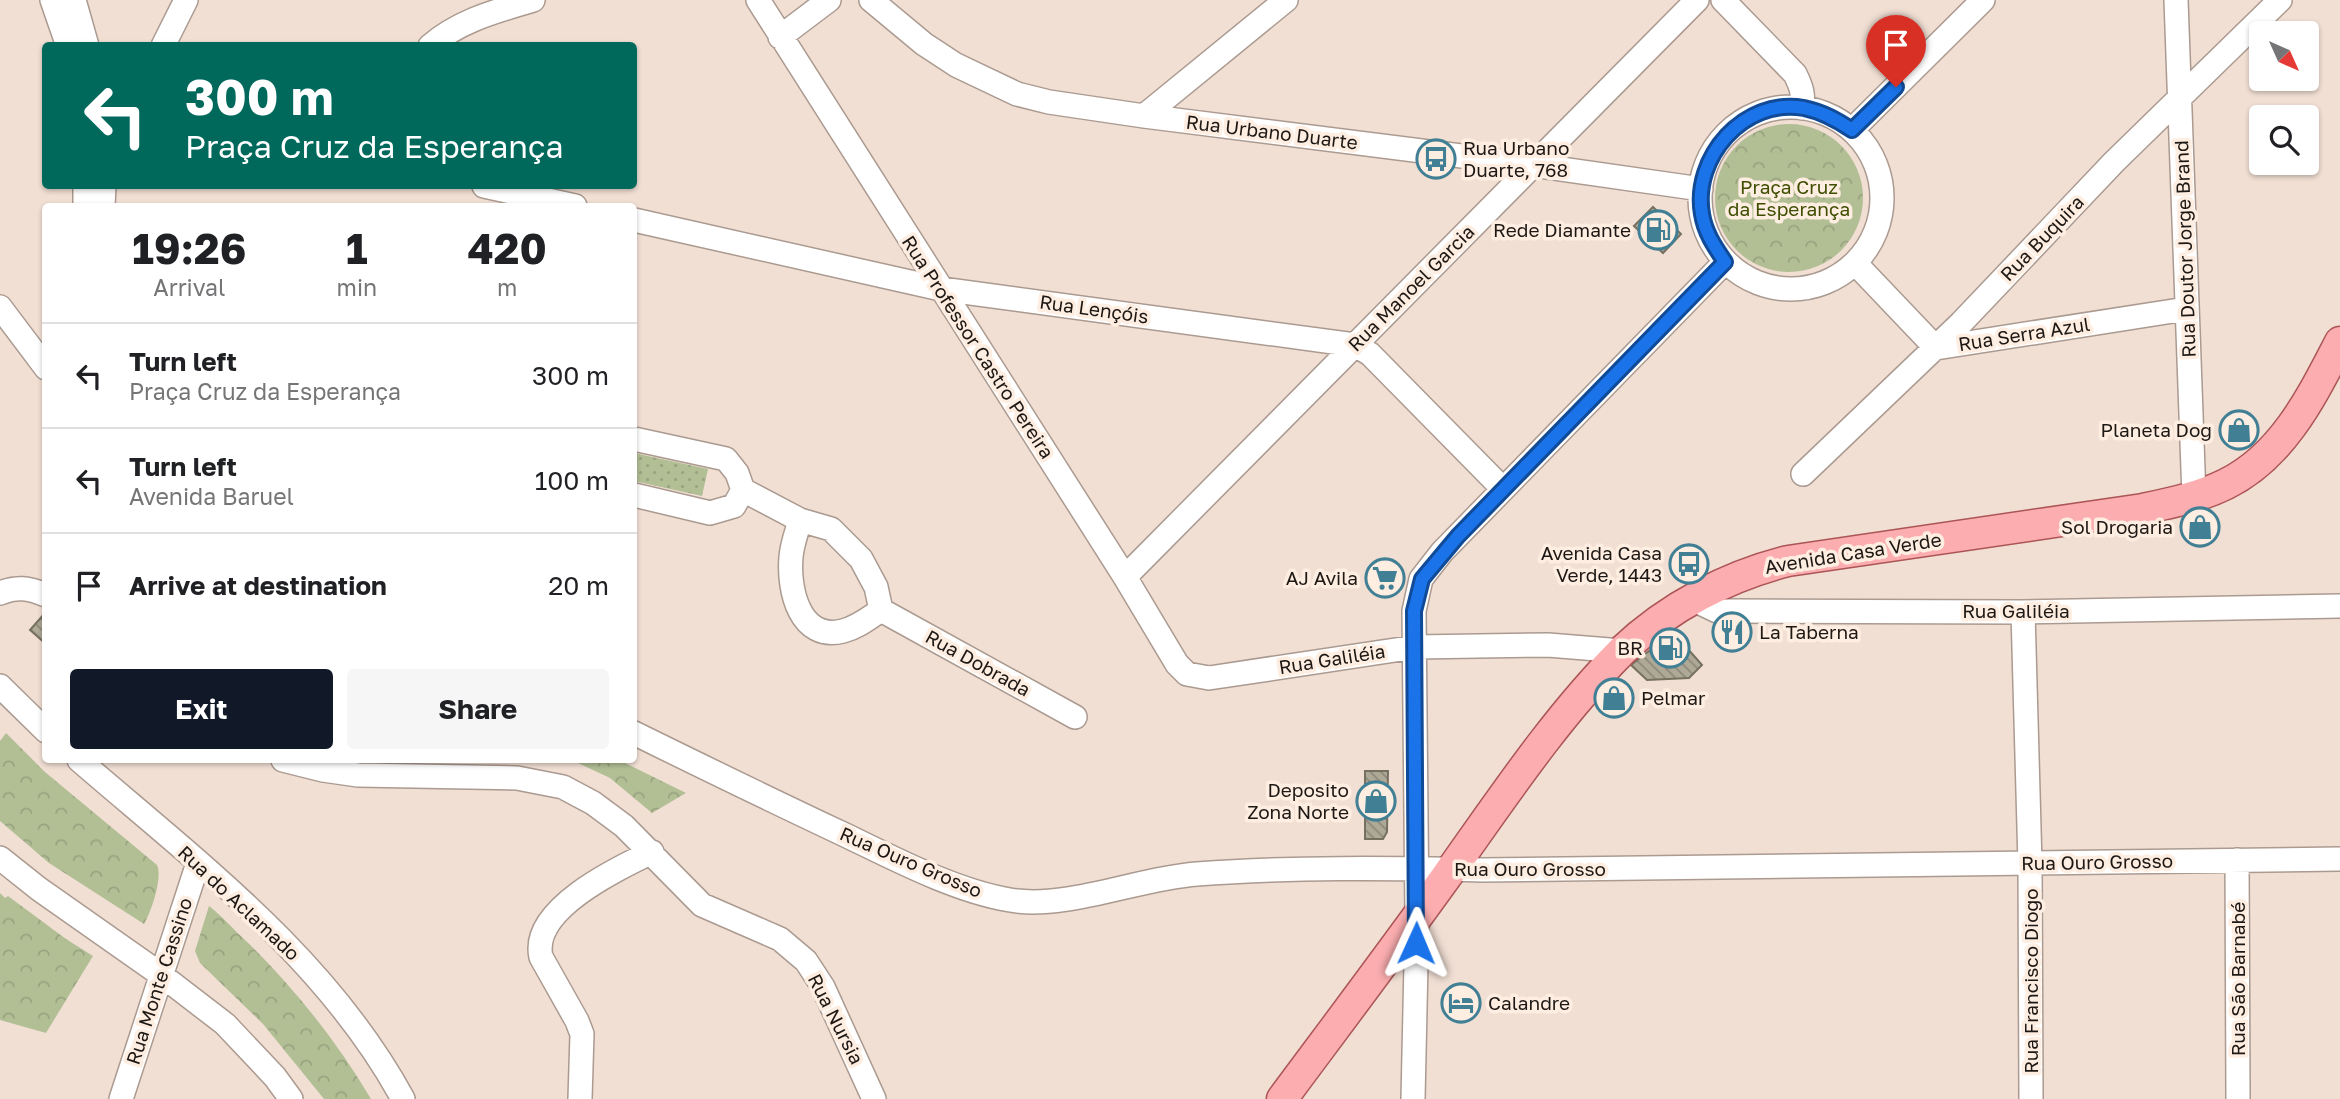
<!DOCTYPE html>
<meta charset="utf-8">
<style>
body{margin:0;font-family:"Golos Text",sans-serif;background:#f6f6f6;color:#202124;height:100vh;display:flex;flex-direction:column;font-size:26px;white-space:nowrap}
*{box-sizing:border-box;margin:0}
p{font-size:23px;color:#757577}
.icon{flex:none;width:38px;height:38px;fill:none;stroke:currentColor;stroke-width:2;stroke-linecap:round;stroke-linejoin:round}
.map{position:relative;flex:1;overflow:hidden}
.side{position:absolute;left:42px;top:203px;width:595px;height:560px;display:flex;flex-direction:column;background:#fff;border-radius:7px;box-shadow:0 2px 5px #0004}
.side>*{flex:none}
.banner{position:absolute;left:42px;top:42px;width:595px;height:147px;border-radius:7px;box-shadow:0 2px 5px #0004;background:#00695c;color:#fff;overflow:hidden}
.needle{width:46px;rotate:135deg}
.controls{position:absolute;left:2249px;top:21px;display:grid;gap:14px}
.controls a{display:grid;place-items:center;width:70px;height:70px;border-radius:7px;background:#fff;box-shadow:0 2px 5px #0004;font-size:35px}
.pin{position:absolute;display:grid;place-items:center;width:60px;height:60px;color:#fff;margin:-72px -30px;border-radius:50% 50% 50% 0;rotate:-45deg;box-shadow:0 0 7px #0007}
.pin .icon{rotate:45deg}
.me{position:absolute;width:77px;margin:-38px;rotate:1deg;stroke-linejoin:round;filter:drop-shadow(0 0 5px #0008)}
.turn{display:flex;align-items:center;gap:24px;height:147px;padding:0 28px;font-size:32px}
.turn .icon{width:91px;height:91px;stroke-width:2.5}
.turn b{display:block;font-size:49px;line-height:60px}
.eta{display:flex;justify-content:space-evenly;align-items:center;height:119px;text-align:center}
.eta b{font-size:42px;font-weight:700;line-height:49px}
.primary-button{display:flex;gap:14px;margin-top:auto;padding:14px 28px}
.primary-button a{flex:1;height:80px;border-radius:7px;background:#111827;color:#fff;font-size:28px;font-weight:700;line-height:80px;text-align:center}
.primary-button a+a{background:#f6f6f6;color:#202124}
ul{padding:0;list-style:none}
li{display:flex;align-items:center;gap:21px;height:105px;padding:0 28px;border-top:2px solid #e0e0e0}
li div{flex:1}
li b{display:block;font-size:26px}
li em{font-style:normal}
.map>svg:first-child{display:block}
.grass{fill:url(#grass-dots)}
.park{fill:url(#park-crowns)}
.building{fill:url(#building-back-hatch);stroke:#767060;stroke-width:2}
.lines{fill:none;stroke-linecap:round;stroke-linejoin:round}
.minor-casing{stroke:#ab9a90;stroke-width:26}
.major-casing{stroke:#ac5556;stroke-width:33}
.minor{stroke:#fff;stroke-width:23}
.major{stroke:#fbadaf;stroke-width:30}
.route-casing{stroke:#114b97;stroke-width:18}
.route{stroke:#1a73e8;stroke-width:12}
.labels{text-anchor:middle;stroke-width:7;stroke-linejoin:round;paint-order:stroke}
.street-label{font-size:19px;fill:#1e1814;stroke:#feede1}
.poi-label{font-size:19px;fill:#1e1814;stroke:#feede1;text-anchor:end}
.park-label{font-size:19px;fill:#3e4e00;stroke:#feede1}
</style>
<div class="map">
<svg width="2340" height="1099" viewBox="0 0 2340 1099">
<defs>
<pattern id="grass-dots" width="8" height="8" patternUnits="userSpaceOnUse" patternTransform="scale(1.75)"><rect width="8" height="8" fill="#b2bf95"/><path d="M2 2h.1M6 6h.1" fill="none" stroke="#99a380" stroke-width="1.8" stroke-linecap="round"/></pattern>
<pattern id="park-crowns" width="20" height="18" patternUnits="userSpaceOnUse" patternTransform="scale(1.75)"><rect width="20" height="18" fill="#b2bf95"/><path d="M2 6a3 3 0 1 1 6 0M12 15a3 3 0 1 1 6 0" fill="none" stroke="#99a380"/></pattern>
<pattern id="building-back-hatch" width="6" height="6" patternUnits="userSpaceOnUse" patternTransform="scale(1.75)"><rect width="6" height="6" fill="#aea897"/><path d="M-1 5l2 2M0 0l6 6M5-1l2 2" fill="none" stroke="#8d887a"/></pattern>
</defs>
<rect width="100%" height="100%" fill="#f1dfd4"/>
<path class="grass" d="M634 453 708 469 702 496 634 481Z"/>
<path class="park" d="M1715 198a74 74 0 1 1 148 0a74 74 0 1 1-148 0Z
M6 733 45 772 157 865C163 877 151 913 144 924L49 863 0 821V741Z
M579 760H619L686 793 652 813 610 778 578 763Z
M0 893 5 898 8 896 66 939 93 956 46 1033 0 1020Z
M209 906C221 915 232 928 244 939 293 986 336 1040 371 1099H324L263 1024 200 963 195 951Z"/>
<path class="building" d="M1653 207 1681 234 1663 253 1634 226Z
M46 612V644L30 630Z
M1673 632 1702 665 1689 678 1647 680 1631 665Z
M1365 771H1388L1387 832 1383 839H1365Z"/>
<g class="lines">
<g class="minor-casing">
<path id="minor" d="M52 0 68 46
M74 0 87 46
M758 0 1125 577 1177 664 1187 674 1209 678 1415 647 1548 645 1622 651
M871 0 924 44 956 65 1017 94 1049 102 1144 116 1533 165 1701 189
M1723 0 1795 74C1801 86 1804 94 1802 108
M2176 0 2194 497
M780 37 829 0
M163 46 186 0
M430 46C460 20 497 11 533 0
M1700 198a91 91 0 1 1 182 0a91 91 0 1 1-182 0Z
M1144 116 1286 0
M1852 130 1983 0
M484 186 575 206
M85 206V186
M103 206 104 186
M634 220 941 289 1355 345 1370 354 1503 489
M1855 263 1936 348 2186 309
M0 307 46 368
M634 439 726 459 737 473 743 490 734 506 710 513 634 495
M1803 474 1961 323 2114 162 2280 0
M743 490 800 520 831 529 861 559 876 587 881 610
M800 520C797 532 792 544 791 557 788 590 800 642 843 631 858 627 869 618 881 610
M1125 577 1697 0
M0 593C17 586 29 588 46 595
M1694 600 1717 611H1735L2023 612 2340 606
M881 610 1075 717
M2023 612 2030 864 2031 1099
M0 686 46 731
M634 733C703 767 773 801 843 834 893 858 955 891 1010 900 1066 910 1139 878 1197 874 1292 867 1388 868 1483 870L2340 859
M79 760C197 862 327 959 403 1099
M283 760 323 770 358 775 517 778 563 787 593 803 624 826 702 905 780 939 806 961 823 987 874 1099
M0 858 39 889 160 974 225 1024 275 1077 291 1099
M2237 860 2238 1099
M121 1099 198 863
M580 1099 582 1034 577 1021 541 957C530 910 616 869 652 852
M1413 1099 1417 918 1414 611 1421 579 1442 552 1725 262"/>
</g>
<g class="major-casing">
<path id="major" d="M1282 1099C1337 1025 1392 952 1446 877 1501 800 1555 718 1622 651 1668 607 1728 576 1788 561L2143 509C2171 503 2200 497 2226 484 2283 456 2312 396 2340 342"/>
</g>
<use href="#minor" class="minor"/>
<use href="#major" class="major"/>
</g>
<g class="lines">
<g class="route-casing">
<path id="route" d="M1416 943 1414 611 1422 579 1458 536 1725 262C1715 247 1705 233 1702 214 1692 158 1744 97 1804 108 1823 112 1837 120 1852 130L1896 87"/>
</g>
<use href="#route" class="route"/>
</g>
<defs>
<g id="bus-ring" transform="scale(2.0125)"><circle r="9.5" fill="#feede1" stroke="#417f95" stroke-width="1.5"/><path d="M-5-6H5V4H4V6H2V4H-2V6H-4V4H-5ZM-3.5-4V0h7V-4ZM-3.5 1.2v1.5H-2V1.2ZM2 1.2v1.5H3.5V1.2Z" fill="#417f95"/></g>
<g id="fuel-ring" transform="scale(2.0125)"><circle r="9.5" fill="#feede1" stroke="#417f95" stroke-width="1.5"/><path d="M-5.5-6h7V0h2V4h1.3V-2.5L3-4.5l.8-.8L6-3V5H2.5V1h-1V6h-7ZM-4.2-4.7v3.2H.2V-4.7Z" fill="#417f95"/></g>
<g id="shop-ring" transform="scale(2.0125)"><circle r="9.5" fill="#feede1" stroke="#417f95" stroke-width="1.5"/><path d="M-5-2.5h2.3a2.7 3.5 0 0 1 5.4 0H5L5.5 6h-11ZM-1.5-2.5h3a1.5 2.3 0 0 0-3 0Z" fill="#417f95"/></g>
<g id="supermarket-ring" transform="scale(2.0125)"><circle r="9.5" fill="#feede1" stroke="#417f95" stroke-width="1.5"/><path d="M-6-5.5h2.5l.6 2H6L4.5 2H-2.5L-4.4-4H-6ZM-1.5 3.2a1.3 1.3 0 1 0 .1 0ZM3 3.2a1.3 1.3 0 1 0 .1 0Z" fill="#417f95"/></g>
<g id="restaurant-ring" transform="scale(2.0125)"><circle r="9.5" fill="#feede1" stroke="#417f95" stroke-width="1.5"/><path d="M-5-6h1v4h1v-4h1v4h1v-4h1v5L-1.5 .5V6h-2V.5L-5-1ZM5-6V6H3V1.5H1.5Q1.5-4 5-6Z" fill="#417f95"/></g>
<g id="hotel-ring" transform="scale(2.0125)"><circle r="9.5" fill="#feede1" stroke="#417f95" stroke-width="1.5"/><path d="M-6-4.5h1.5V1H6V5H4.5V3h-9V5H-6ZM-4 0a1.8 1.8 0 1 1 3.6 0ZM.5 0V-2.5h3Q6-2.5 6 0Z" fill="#417f95"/></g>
</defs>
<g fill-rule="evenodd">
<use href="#bus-ring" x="1436" y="159"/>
<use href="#fuel-ring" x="1658" y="230"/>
<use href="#shop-ring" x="2239" y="430"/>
<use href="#shop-ring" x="2200" y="527"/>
<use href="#bus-ring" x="1689" y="564"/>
<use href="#supermarket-ring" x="1385" y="578"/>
<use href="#restaurant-ring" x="1732" y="632"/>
<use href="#fuel-ring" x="1670" y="648"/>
<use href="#shop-ring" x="1614" y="698"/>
<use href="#shop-ring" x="1376" y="801"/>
<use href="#hotel-ring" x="1461" y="1003"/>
</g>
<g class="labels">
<g class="street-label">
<text transform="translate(1272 132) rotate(7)" y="7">Rua Urbano Duarte</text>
<text transform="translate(2042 238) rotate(-46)" y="7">Rua Buquira</text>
<text transform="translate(2185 249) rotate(-92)" y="7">Rua Doutor Jorge Brand</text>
<text transform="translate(1411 288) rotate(-45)" y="7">Rua Manoel Garcia</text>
<text transform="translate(1094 309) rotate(8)" y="7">Rua Lençóis</text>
<text transform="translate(2024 334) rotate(-9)" y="7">Rua Serra Azul</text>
<text transform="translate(978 347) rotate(57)" y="7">Rua Professor Castro Pereira</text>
<text transform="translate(1853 553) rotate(-9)" y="7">Avenida Casa Verde</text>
<text x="2016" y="618">Rua Galiléia</text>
<text transform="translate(1332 659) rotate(-9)" y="7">Rua Galiléia</text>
<text transform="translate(978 663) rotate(29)" y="7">Rua Dobrada</text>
<text transform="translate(911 862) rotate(23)" y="7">Rua Ouro Grosso</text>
<text transform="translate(2097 862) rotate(-1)" y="7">Rua Ouro Grosso</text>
<text x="1530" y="876">Rua Ouro Grosso</text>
<text transform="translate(239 903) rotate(43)" y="7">Rua do Aclamado</text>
<text transform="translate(2238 979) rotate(-90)" y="7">Rua São Barnabé</text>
<text transform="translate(159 981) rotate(-72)" y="7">Rua Monte Cassino</text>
<text transform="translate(2031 981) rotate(-90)" y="7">Rua Francisco Diogo</text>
<text transform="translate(836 1019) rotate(63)" y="7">Rua Nursia</text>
</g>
<g class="poi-label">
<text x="1463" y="155" text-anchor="start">Rua Urbano<tspan x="1463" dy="22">Duarte, 768</tspan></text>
<text x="1631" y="237">Rede Diamante</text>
<text x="2212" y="437">Planeta Dog</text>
<text x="2173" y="534">Sol Drogaria</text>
<text x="1662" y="560">Avenida Casa<tspan x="1662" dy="22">Verde, 1443</tspan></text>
<text x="1358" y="585">AJ Avila</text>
<text x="1759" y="639" text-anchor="start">La Taberna</text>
<text x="1643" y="655">BR</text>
<text x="1641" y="705" text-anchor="start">Pelmar</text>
<text x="1349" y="797">Deposito<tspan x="1349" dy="22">Zona Norte</tspan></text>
<text x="1488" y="1010" text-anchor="start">Calandre</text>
</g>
<g class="park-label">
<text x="1789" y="194">Praça Cruz<tspan x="1789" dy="22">da Esperança</tspan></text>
</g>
</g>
</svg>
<div class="controls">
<a><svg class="needle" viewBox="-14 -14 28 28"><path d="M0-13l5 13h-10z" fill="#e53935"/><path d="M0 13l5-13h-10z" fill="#757577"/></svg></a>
<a><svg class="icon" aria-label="search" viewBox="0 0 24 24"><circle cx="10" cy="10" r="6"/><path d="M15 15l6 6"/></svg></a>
</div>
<div class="pin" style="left:1896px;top:87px;background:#d93025"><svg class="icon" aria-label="arrive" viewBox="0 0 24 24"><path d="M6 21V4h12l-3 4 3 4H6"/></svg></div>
<svg class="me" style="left:1416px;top:943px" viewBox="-20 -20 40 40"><path d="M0-17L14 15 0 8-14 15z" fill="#1a73e8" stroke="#fff" stroke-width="4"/></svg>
<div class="banner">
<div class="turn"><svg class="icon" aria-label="left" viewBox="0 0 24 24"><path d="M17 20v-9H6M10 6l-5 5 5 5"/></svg><div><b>300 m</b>Praça Cruz da Esperança</div></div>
</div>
<section class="side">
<div class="eta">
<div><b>19:26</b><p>Arrival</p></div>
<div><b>1</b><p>min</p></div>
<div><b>420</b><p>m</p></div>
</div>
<ul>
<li><svg class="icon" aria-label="left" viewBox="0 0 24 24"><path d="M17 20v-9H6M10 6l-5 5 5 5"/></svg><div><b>Turn left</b><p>Praça Cruz da Esperança</p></div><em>300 m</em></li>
<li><svg class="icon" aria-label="left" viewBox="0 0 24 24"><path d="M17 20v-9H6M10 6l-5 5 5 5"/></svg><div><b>Turn left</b><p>Avenida Baruel</p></div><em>100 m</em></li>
<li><svg class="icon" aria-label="arrive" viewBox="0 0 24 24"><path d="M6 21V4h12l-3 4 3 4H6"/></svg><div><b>Arrive at destination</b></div><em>20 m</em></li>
</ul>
<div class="primary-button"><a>Exit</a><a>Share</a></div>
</section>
</div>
